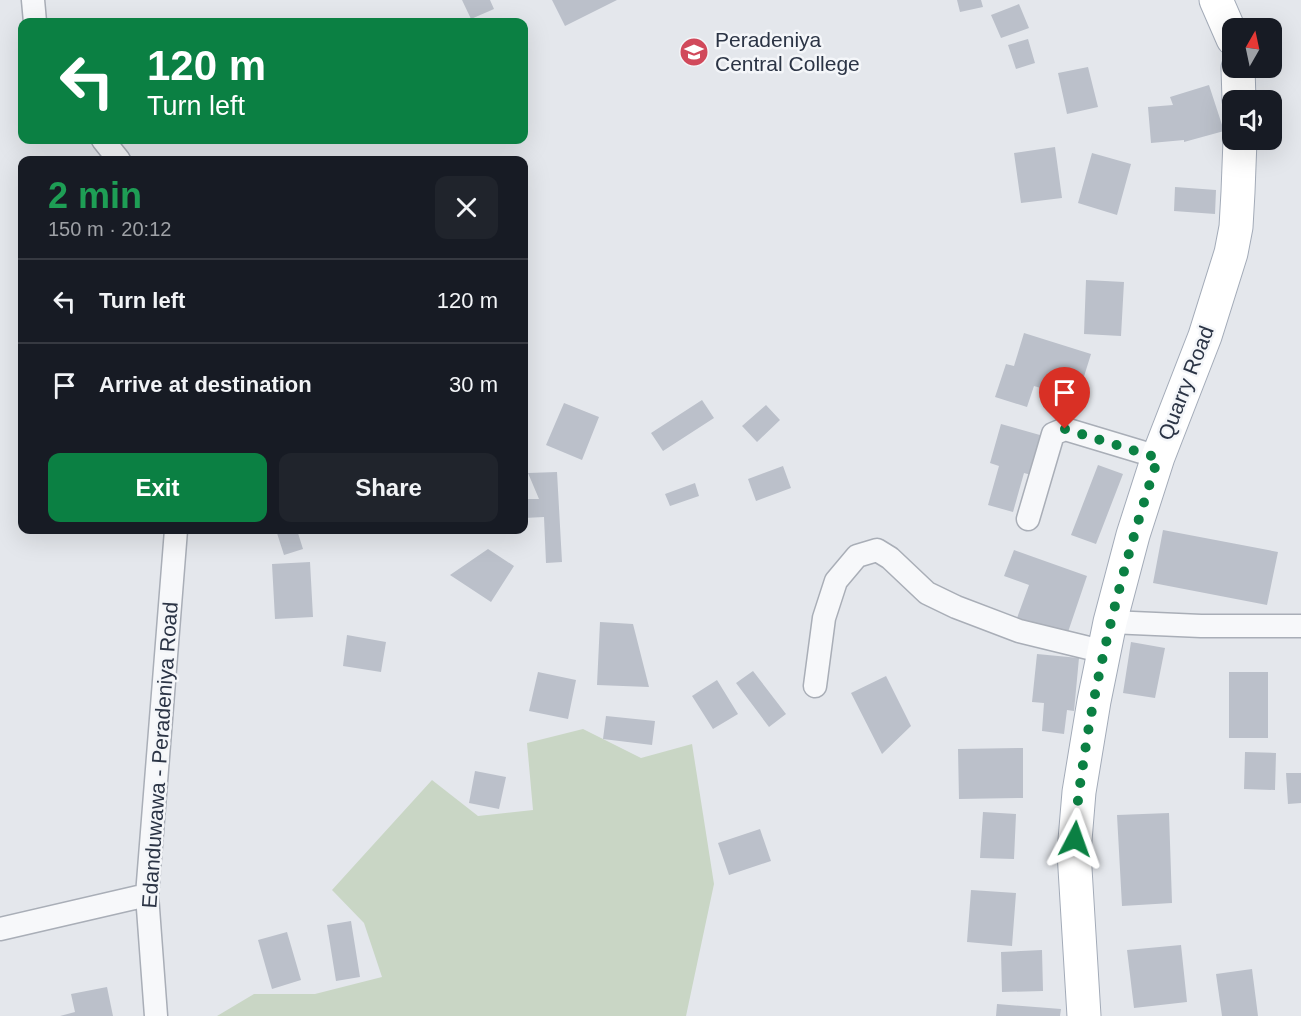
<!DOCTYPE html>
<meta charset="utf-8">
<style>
body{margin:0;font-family:Helvetica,sans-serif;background:#20242c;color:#f1f3f6;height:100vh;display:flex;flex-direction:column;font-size:22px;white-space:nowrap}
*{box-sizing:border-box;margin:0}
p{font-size:20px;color:#9ea1a6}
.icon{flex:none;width:33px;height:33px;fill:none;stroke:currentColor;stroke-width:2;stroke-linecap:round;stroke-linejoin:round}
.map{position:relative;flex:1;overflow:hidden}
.side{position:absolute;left:18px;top:156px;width:510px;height:378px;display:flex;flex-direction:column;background:#171b24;border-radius:12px;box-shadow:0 6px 24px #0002}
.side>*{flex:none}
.top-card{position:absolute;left:18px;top:18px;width:510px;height:126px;border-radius:12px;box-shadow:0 6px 24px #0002;background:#0b8043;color:#fff;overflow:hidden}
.needle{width:39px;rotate:9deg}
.fabs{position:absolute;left:1222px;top:18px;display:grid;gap:12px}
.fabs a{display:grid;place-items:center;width:60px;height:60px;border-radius:12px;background:#171b24;box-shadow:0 6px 24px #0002;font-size:30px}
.pin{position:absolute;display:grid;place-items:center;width:51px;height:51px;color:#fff;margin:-62px -26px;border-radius:50% 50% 50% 0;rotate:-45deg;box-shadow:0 0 6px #0007}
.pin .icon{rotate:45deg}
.me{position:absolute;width:66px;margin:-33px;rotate:4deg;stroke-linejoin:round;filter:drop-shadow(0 0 4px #0008)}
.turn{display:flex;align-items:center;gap:21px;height:126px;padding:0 30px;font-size:27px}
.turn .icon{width:78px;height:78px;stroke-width:2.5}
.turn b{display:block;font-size:42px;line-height:51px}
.round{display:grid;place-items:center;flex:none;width:63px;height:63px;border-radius:12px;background:#20242c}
.summary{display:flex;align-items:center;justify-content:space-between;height:102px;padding:0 30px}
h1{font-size:36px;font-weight:600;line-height:45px;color:#1e9e55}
.button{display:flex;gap:12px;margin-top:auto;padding:12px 30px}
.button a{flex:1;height:69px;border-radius:12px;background:#0b8043;color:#fff;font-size:24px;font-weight:600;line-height:69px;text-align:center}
.button a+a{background:#20242c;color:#f1f3f6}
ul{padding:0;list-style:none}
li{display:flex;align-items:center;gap:18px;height:84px;padding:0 30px;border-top:2px solid #363941}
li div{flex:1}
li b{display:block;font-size:22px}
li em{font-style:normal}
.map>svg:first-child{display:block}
.green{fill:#c9d6c5}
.building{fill:#bbc0ca}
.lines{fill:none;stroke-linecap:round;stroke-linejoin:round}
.minor-casing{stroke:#a9aeb7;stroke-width:25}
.primary-casing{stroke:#a3abb8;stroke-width:35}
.minor{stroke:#f7f8fa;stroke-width:22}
.primary{stroke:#fff;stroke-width:33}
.route{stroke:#0b8043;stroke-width:10;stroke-dasharray:0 18}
.labels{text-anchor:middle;stroke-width:5;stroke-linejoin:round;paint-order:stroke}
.poi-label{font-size:21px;fill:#2b3445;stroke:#f4f6f9;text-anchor:start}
.street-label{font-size:21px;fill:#2b3445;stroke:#f4f6f9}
</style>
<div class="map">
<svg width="1301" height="1016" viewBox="0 0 1301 1016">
<rect width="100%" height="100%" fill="#e4e7ec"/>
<path class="green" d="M583 729 641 758 692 744 714 884 686 1016H217L254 994H315L382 977 364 923 332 890 432 780 478 816 533 810 527 743Z"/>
<path class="building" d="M462 0H490L494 9 471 19Z
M552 0H617L565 26Z
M957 0H981L983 7 960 12Z
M1019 4 1029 28 1001 38 991 15Z
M1028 39 1035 63 1016 69 1008 45Z
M1088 67 1098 107 1067 114 1058 73Z
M1209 85 1224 131 1184 142V140L1151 143 1148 107 1173 105 1170 97Z
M1055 147 1062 198 1021 203 1014 153Z
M1092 153 1131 164 1117 215 1078 203Z
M1175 187 1216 190 1215 214 1174 211Z
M1086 280 1124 282 1121 336 1084 334Z
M1024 333 1091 354 1077 399 1034 386 1027 407 995 397 1006 364 1014 366Z
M702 400 714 418 663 451 651 433Z
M564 403 599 417 582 460 546 445Z
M766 405 780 420 757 442 742 426Z
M1001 424 1047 437 1035 476 1024 473 1013 512 988 505 999 466 990 463Z
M1098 465 1123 474 1096 544 1071 535Z
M783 466 791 488 756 501 748 479Z
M557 472 562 562 546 563 544 517 524 518V499H539L528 473Z
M695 483 699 496 670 506 665 494Z
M276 530H297L303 549 284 555Z
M1163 530 1278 552 1267 605 1153 583Z
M488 549 514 566 491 602 450 575Z
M1014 550 1087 576 1067 635 1017 618 1029 585 1004 576Z
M310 562 313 617 275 619 272 564Z
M600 622 633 624 649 687 597 685Z
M347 635 386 642 381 672 343 666Z
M1131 642 1165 648 1155 698 1123 693Z
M1037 654 1079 658 1074 711 1067 710 1064 734 1042 731 1044 703 1032 702Z
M753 671 786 714 769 727 736 683Z
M538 672 576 680 568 719 529 711Z
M1229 672H1268V738H1229Z
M886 676 911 726 882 754 851 693Z
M717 680 738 714 713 729 692 696Z
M606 716 655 721 652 745 603 739Z
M1023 748V798L959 799 958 749Z
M1245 752 1276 753 1275 790 1244 789Z
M475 771 506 777 499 809 469 803Z
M1286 773H1301V803L1288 804Z
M983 812 1016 814 1014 859 980 858Z
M1169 813 1172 903 1122 906 1117 815Z
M760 829 771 861 729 875 718 843Z
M971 890 1016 893 1012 946 967 942Z
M351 921 360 977 336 981 327 925Z
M287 932 301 980 272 989 258 940Z
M1181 945 1187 1002 1134 1008 1127 950Z
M1042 950 1043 991 1002 992 1001 952Z
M1252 969 1258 1016H1222L1216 974Z
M107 987 113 1016H60L75 1012 71 994Z
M997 1004 1061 1009 1060 1016H996Z"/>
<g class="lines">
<g class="minor-casing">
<path id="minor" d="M33 0 35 22
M103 140 119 160
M1028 519 1053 434 1065 429 1158 457
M1110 622 1201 626H1301
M815 686 824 618 836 581 857 556 877 550 890 558 927 593 956 607 1019 631 1105 652
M0 929 147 895
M156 1016 147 895 176 530"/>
</g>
<g class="primary-casing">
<path id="primary" d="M1216 0 1233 39
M1238 68 1239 100
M1084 1016 1074 852 1079 792 1094 701 1110 622 1133 535 1158 457 1205 336 1231 253 1236 227 1238 192 1240 140"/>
</g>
<use href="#minor" class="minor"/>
<use href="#primary" class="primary"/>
</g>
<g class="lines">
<path class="route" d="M1065 429 1158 458C1128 550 1103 643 1087 738 1082 772 1076 805 1075 839"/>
</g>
<defs>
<g id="school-disc" transform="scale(1.5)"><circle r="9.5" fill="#d1495b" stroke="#f4f6f9"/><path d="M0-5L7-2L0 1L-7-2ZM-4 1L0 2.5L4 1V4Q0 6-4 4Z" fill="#fff"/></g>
</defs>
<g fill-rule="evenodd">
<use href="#school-disc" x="694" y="52"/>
</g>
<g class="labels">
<g class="poi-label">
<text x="715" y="47">Peradeniya<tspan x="715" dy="24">Central College</tspan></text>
</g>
<g class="street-label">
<text transform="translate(1186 383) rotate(-69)" y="7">Quarry Road</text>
<text transform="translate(160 755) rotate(-86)" y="7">Edanduwawa - Peradeniya Road</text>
</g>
</g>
</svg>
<div class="fabs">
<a><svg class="needle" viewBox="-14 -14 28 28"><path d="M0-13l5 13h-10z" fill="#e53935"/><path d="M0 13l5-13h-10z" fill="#9ea1a6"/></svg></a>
<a><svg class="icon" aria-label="sound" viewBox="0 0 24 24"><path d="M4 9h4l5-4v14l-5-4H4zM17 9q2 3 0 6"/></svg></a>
</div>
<div class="pin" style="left:1065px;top:429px;background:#d93025"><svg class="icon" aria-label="arrive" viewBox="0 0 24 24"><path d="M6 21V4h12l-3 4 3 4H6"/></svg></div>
<svg class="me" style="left:1075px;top:839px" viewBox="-20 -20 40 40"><path d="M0-17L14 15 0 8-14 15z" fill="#0b8043" stroke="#fff" stroke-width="4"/></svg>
<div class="top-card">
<div class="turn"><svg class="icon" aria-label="left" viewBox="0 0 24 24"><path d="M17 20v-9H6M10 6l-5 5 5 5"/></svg><div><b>120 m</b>Turn left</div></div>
</div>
<section class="side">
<div class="summary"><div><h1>2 min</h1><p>150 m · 20:12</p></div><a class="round"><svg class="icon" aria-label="close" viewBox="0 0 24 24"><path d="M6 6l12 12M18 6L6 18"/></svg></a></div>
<ul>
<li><svg class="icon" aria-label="left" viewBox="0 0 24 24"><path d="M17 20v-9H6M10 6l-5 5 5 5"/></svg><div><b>Turn left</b></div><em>120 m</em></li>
<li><svg class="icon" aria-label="arrive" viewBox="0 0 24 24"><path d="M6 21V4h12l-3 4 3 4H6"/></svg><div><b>Arrive at destination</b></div><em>30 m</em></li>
</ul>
<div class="button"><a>Exit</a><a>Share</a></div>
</section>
</div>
